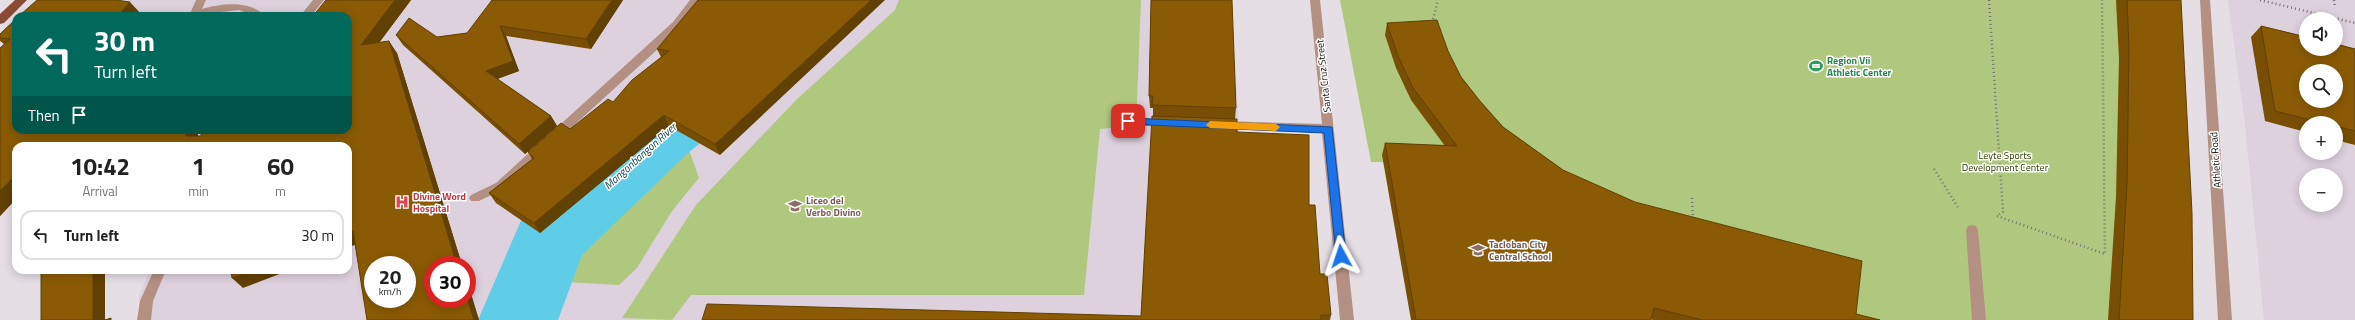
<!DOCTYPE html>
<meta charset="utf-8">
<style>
body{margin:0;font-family:"Titillium Web",sans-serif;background:#f2f2f2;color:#222;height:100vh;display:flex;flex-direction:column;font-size:15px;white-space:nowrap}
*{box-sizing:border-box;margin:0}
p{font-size:13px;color:#767676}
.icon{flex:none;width:22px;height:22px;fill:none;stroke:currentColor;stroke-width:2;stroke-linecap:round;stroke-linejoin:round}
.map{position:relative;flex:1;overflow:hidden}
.drawer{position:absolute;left:12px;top:142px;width:340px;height:132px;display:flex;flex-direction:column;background:#fff;border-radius:12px;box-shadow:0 2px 10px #0003}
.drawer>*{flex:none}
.guide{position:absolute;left:12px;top:12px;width:340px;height:122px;border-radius:12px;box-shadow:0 2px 10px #0003;background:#00695c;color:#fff;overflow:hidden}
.buttons{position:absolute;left:2299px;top:12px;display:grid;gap:8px}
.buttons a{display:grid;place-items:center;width:44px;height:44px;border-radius:50%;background:#fff;box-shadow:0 2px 10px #0003;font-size:20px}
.speed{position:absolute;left:364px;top:256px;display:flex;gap:8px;font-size:20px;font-weight:700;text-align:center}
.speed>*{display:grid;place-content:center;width:52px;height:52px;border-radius:50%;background:#fff;box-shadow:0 2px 10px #0003;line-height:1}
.speed small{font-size:10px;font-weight:400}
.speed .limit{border:6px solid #d22;background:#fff;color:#111}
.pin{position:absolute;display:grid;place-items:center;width:34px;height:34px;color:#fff;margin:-17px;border-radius:8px;box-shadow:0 2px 6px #0006}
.me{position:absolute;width:44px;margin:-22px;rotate:355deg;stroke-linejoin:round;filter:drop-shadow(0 0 3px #0008)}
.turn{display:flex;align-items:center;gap:14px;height:84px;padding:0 16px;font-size:18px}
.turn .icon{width:52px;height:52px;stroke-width:2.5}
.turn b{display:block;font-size:28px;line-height:34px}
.then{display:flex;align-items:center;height:38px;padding:0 16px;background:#0003;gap:8px;font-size:15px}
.eta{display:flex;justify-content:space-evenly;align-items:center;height:68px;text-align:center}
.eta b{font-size:24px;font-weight:700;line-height:28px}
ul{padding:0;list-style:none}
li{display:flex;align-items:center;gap:12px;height:50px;margin:0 8px 6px;padding:0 8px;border:2px solid #e0e0e0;border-radius:12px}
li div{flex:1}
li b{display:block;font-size:15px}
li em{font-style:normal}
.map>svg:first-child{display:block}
.built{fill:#ddd1dd;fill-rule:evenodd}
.green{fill:#afc87e}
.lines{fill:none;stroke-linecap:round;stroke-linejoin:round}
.river{fill:#5fcde8;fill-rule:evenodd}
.path{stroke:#757176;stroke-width:2.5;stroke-dasharray:1 3;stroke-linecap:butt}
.minor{fill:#b49083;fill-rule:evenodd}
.major{fill:#894b34;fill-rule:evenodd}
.wall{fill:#774e03}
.shaded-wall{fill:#614003}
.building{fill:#8a5b04;stroke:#614003;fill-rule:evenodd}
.route{fill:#1a73e8;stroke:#114b97}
.slow{fill:#f59e0b}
.labels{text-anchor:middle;stroke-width:3;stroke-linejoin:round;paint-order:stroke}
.leisure-label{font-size:10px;font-weight:bold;fill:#27864d;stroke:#fff;text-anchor:start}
.street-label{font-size:10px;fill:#0e0c0f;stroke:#fff}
.park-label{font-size:10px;fill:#2e3c00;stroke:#fff}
.health-label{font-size:10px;font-weight:bold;fill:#be3a42;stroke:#fff;text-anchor:start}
.education-label{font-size:10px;font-weight:bold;fill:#785e54;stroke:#fff;text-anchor:start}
.water-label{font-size:11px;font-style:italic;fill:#10424d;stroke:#fff}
</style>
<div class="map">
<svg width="2355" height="320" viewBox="0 0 2355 320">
<rect width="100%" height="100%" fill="#e5dee5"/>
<path class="built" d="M67 0H1231L1239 122 1245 320H139V296L150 270H348V16H147L149 13 66 2ZM373 265H407V299H373ZM433 265H467V299H433Z
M2228 0H2355V320H2264L2245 124ZM2306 19H2336V49H2306ZM2306 71H2336V101H2306ZM2306 123H2336V153H2306ZM2306 175H2336V205H2306Z"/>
<path class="green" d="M899 0H1141L1136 125 1100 129 1084 295H691L672 320 622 318 696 205 796 100 895 10Z
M1340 0H2164L2166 320H1855L1443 163 1371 162Z
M805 39 688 147 699 178 672 211 637 268 619 285 549 281 525 269 533 241 579 214 668 136 746 50Z"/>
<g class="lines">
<path class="river" d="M774 0H846L836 16 783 75 688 153 582 255 558 320H478L523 216 638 115 735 39Z"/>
<path class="path" d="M1989 0 2003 212 1997 216
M2260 0 2355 23
M2334 0 2335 8
M1432 23 1438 0
M1934 169 1959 209
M1692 198 1693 220
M1997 216 2105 254 2102 0"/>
<path class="minor" d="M196 0H206L202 9C221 3 252 0 264 16H253L239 10 221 12 207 16H189Z
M313 0H324L311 16H300Z
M690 0H701L681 28 504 189 479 201H471L469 198 471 195 496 183 673 22Z
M1310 0H1320L1354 320H1340L1322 133 1222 129 1216 125 1222 121 1322 124Z
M2200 0H2210L2232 320H2218Z
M1128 117 1167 119 1173 123 1167 127 1128 125 1122 121Z
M1972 225 1976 226 1978 230 1986 320H1972L1966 230 1968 226Z
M154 270H166L153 301 151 320H137L140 301Z"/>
<path class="major" d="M15 0H27L4 23 0 24V14Z"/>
</g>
<path class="wall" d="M326 0H411L379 43 397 53 462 265H433L467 299V281L479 320 355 245 348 247V146H16V199L0 216 4 44 0 41V34L16 19V130H198V136L348 130Z
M623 0 591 49 506 36 519 71 497 79 551 116 557 126 525 154 403 45 396 35 437 37 467 33Z
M698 0 720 155 669 126 540 233 496 203 489 193 532 159 528 152 570 129 613 102 661 57 657 49Z
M1151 0 1236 108 1235 119 1237 132 1309 205 1320 274 1331 315 1330 320H702L1141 316 1153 116V108H1150L1149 96Z
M2116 0H2181L2193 320H2108L2116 197 2119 59Z
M1387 23 1448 51 1461 77 1480 101 1503 127 1563 170 1856 314 1880 320H1653L1651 319V320H1411L1382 155 1385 143 1445 146 1411 100 1396 68 1385 35Z
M2261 26 2355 49V145L2336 140V123H2306V132L2265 121 2251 37Z"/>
<path class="shaded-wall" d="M395 0H411L369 56 361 45Z
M612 0H623L591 49 586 39Z
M871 0H885L720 155 715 144Z
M130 2 141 14 138 16H117Z
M500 26 506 36 519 71 492 81 486 71Z
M389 41 397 53 462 265H457Z
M664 115 669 126 540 233 534 223Z
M551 116 557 126 525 154 519 144Z
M187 130H198L197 146 186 136Z
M16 175V199L0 216V191Z
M353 231 362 242 348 247V233Z
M93 270H105V320H93Z
M252 270H290L243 288 232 278Z
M467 281 479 320H474L467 298Z"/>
<path class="building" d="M37 0H116L130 2 117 16H19Z
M326 0H395L361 45 389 41 457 265H433V299H467V298L474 320H367L353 231 348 233V146H16V175L0 191V48L10 39 0 38V34L16 19V130H187L186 136H201V130H348V16H313ZM373 265H407V299H373Z
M492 0H612L586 39 500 26 513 61 486 71 551 116 519 144 396 35 409 18 437 37 467 33Z
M698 0H871L715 144 664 115 534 223 489 193 534 158 528 152 561 123 570 129 608 99 613 102 632 80 669 51 657 49Z
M1151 0H1232L1236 108 1152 105 1153 96H1149Z
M2127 0H2181L2192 213 2193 320H2119L2127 185 2129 47Z
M1437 20 1448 51 1461 77 1480 101 1503 127 1563 170 1635 202 1862 261 1856 314 1880 320H1702L1654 308 1651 320H1416L1385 143 1457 146 1413 88 1398 56 1387 23Z
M2261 26 2306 37V49H2336V44L2355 49V131L2336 126V123H2323L2275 111ZM2306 71H2336V101H2306Z
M1152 116 1237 119V132L1309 135V205H1315L1320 274H1327L1331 315H1321V320H702L707 304 1141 316Z
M41 270H93V320H41Z
M231 270H252L232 278Z
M111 318V320H105Z"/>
<path class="route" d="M1128 118 1332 127 1346 256 1344 259 1341 260 1336 256 1324 133 1128 124 1123 121Z"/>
<path class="slow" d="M1210 121 1276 124 1280 127 1276 131 1210 128 1206 125Z"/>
<defs>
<g id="stadium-bare" transform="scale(1.08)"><path d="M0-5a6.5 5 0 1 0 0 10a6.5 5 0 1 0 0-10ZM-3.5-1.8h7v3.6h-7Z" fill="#2e9e5b" stroke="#fff" stroke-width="2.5" paint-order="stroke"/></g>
<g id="hospital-bare" transform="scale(1.08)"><path d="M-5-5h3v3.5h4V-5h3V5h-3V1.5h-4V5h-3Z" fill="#e0444e" stroke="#fff" stroke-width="2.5" paint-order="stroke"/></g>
<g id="university-bare" transform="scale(1.08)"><path d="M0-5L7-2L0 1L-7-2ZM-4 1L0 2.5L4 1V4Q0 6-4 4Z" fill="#8d6e63" stroke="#fff" stroke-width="2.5" paint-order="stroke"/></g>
<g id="school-bare" transform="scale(1.08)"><path d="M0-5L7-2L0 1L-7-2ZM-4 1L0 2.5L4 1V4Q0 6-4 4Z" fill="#8d6e63" stroke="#fff" stroke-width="2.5" paint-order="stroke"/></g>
</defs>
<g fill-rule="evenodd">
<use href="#stadium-bare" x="1816" y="66"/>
<use href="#hospital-bare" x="402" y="202"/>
<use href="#university-bare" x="795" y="206"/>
<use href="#school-bare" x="1478" y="250"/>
</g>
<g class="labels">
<g class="leisure-label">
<text x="1827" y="64">Region Vii<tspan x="1827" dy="12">Athletic Center</tspan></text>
</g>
<g class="street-label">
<text transform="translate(1323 76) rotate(-96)" y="4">Santa Cruz Street</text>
<text transform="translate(2215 160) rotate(-94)" y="4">Athletic Road</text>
</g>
<g class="park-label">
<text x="2005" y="159">Leyte Sports<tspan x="2005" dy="12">Development Center</tspan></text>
</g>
<g class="health-label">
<text x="413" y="200">Divine Word<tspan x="413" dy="12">Hospital</tspan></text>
</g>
<g class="education-label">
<text x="806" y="204">Liceo del<tspan x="806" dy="12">Verbo Divino</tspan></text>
<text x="1489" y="248">Tacloban City<tspan x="1489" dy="12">Central School</tspan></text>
</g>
<g class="water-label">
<text transform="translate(640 156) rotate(-42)" y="4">Mangonbangon River</text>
</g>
</g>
</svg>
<div class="buttons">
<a><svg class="icon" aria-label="sound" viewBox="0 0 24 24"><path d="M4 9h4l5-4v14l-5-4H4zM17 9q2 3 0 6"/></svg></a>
<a><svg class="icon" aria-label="search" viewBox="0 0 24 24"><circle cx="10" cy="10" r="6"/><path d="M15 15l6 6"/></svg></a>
<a>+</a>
<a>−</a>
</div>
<div class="speed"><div>20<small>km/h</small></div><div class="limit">30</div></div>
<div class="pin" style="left:1128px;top:121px;background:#d93025"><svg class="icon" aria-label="arrive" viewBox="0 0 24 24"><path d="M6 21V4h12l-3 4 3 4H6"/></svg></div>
<svg class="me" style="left:1341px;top:256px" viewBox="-20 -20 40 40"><path d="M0-17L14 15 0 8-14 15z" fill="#1a73e8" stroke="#fff" stroke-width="4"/></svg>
<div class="guide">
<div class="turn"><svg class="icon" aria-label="left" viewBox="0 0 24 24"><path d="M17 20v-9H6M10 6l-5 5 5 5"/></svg><div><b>30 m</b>Turn left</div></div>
<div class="then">Then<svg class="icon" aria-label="arrive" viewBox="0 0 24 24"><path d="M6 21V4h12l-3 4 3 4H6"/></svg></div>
</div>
<section class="drawer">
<div class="eta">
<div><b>10:42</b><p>Arrival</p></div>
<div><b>1</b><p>min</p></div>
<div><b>60</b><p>m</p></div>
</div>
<ul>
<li><svg class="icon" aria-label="left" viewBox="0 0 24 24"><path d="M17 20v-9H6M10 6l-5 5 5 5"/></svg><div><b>Turn left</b></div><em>30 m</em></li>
</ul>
</section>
</div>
